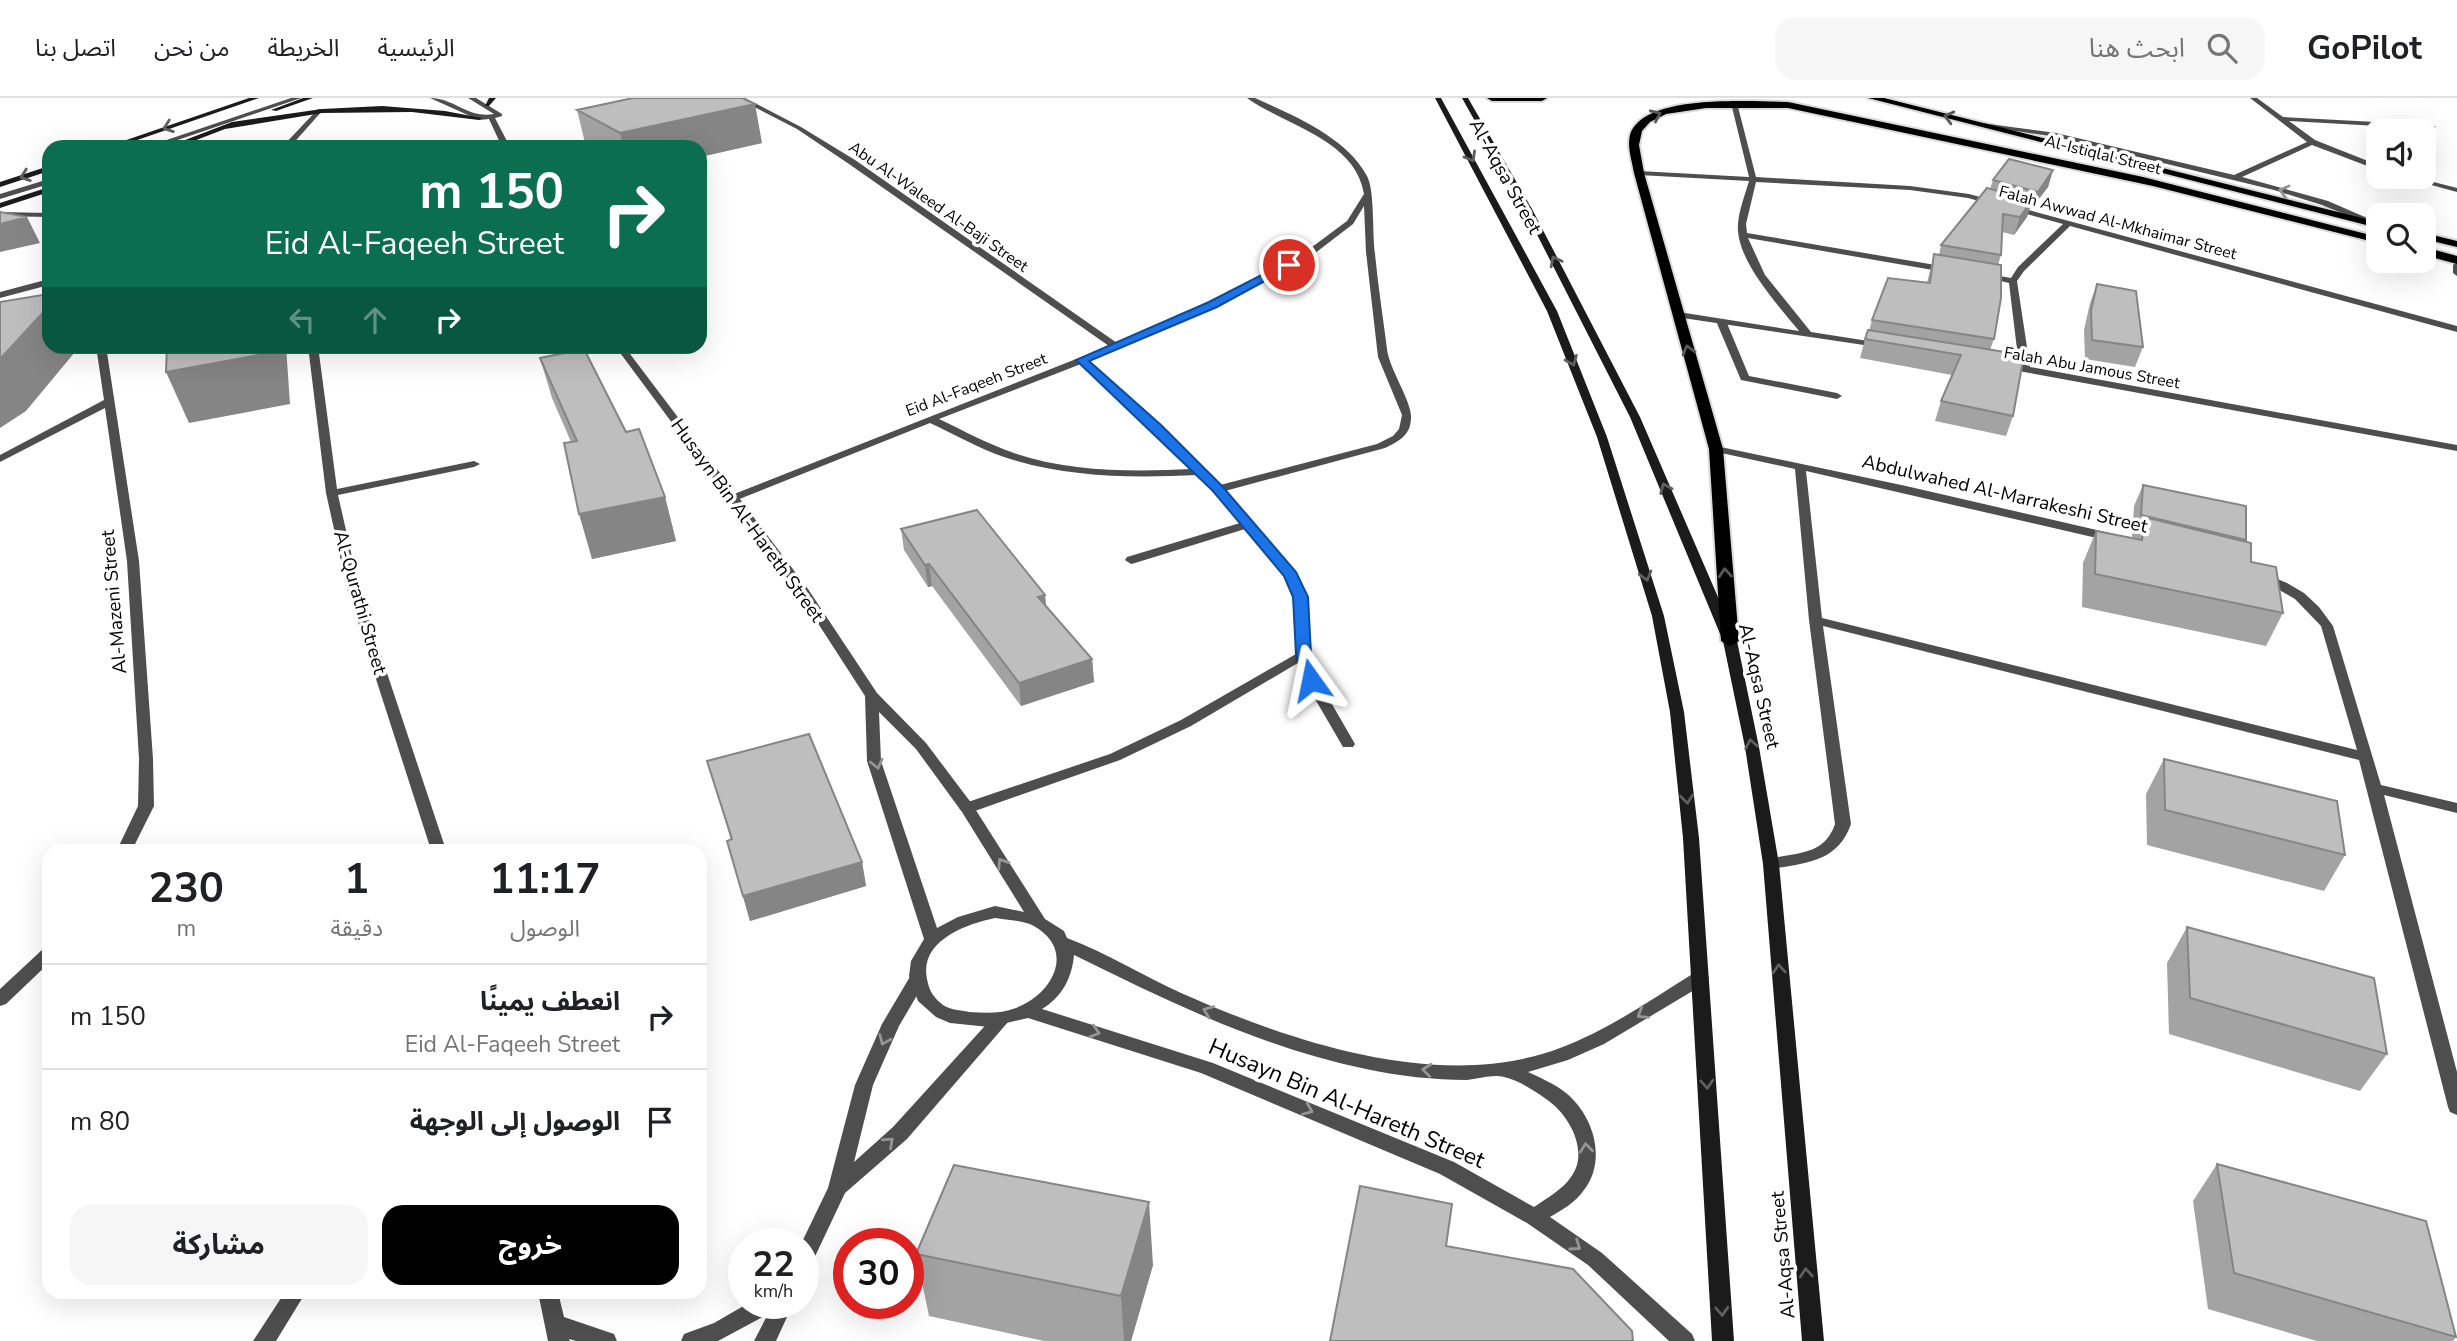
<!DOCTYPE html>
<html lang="ar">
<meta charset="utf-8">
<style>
body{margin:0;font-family:"Nunito Sans","Noto Sans Arabic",sans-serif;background:#f6f6f6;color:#202124;direction:rtl;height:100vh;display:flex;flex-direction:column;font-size:26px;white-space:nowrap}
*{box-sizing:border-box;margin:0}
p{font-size:23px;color:#757577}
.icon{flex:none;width:38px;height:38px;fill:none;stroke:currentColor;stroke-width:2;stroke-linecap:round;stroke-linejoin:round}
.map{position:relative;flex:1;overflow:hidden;direction:ltr}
.panel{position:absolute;left:42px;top:746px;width:665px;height:455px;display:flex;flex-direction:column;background:#fff;border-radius:21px;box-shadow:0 7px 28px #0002;direction:rtl}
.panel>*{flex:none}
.hud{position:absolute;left:42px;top:42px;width:665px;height:214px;border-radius:21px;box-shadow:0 7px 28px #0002;direction:rtl;background:#0b6e4f;color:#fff;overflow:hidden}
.fabs{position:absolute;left:2366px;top:21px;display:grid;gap:14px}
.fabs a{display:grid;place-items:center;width:70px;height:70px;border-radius:14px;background:#fff;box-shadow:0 7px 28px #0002;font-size:35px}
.speed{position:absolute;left:728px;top:1130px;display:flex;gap:14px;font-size:35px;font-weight:700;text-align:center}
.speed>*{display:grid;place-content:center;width:91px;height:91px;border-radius:50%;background:#fff;box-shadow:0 7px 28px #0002;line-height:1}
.speed small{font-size:18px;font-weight:400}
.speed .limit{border:10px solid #d22;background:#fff;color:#111}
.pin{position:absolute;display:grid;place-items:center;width:60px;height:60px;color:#fff;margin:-30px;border:4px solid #fff;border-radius:50%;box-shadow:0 2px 7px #0007}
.me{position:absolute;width:77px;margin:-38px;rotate:348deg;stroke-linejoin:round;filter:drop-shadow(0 0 5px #0008)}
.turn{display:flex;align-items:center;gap:24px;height:147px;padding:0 28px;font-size:32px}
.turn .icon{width:91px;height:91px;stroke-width:2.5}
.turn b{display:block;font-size:49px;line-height:60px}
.lanes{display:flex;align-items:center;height:66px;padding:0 28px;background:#0003;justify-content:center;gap:35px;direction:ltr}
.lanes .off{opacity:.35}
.eta{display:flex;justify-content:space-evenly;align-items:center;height:119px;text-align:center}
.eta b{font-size:42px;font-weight:700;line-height:49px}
.primary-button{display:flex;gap:14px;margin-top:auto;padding:14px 28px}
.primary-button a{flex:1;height:80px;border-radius:21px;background:#000;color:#fff;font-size:28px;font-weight:700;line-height:80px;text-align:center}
.primary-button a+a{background:#f6f6f6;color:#202124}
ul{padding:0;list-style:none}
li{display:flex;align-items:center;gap:21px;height:105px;padding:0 28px;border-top:2px solid #e0e0e0}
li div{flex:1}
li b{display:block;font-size:26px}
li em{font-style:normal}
header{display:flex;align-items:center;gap:42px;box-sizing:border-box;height:98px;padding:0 35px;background:#fff;border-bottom:2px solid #e0e0e0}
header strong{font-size:33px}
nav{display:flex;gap:38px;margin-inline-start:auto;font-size:24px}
.search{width:490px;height:63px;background:#f6f6f6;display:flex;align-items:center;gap:18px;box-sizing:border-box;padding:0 24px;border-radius:21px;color:#757577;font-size:26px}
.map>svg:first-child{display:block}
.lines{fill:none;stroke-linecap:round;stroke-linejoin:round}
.trunk-casing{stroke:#dbdbdb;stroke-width:4}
.service{fill:#4e4e4e;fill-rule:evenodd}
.minor{fill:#4e4e4e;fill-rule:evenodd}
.tertiary{fill:#4e4e4e;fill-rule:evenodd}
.secondary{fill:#1b1b1b;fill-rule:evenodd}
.trunk{fill:#000;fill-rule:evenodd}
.wall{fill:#a3a3a3}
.shaded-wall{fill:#858585}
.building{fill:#bebebe;stroke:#858585;stroke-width:2}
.oneway{stroke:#595959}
.oneway2{stroke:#5f5f5f}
.oneway3{stroke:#959595}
.route{fill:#1a73e8;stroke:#114b97;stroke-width:2}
.labels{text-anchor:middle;stroke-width:7;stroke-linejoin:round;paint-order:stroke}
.far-street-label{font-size:16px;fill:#000;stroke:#fff}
.street-label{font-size:19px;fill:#000;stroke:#fff}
.near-street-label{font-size:23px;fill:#000;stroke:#fff}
</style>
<header>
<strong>GoPilot</strong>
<div class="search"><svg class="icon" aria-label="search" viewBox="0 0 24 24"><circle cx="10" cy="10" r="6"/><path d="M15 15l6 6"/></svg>ابحث هنا</div>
<nav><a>الرئيسية</a><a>الخريطة</a><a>من نحن</a><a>اتصل بنا</a></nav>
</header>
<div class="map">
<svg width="2457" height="1243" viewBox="0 0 2457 1243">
<rect width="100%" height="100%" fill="#fff"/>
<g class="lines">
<g class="trunk-casing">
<path id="trunk" d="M1487 0H1547L1542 3H1492Z
M1868 0H1884L2378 124V130Z
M1753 3 1788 4 2143 79 2378 139V145L2153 88 1788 10H1706L1666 16 1650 24 1642 33 1639 47 1644 75 1723 351 1739 543 1730 548 1721 543 1709 351 1634 75C1632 63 1627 49 1630 37 1641 1 1723 3 1753 3Z
M2424 135 2457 143V149L2424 141Z
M2424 149 2457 158V166L2424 157Z"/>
</g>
<path class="service" d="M291 0H301L157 49H146Z
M49 81V86L0 101V96Z
M2457 164V178L2453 175V167Z
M1718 221 1726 223 1749 278 1837 295 1842 298 1837 301 1741 282 1716 223Z
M1303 552 1308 553 1310 556 1308 559 1191 628 1120 662 972 714 967 715 959 710 962 706 1110 656 1181 622Z"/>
<path class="minor" d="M737 0H745L801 29 855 62 1117 245 1242 189 1304 155 1347 123 1364 96C1355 41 1286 28 1247 0H1255C1294 18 1346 39 1367 78 1375 93 1372 136 1375 156 1378 188 1383 219 1387 251 1389 271 1413 305 1411 321 1410 338 1399 343 1385 350L1225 393 1297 477 1306 499 1310 556 1318 582 1355 646 1353 649H1343L1304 582 1296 556 1294 499 1285 478 1245 431 1135 465 1131 466 1125 462 1127 459 1240 425 1198 377C1133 380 1066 380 1004 359 978 350 954 336 930 325L737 402H729V398L1109 248 849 66 797 31ZM1364 108 1366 154 1378 259 1402 317 1399 331 1393 338 1377 346 1220 387 1161 328 1089 263 1176 227 1248 193 1310 159 1353 126ZM1081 266 1192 371C1133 374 1070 374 1014 355 988 346 964 333 939 321Z
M2250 0H2257L2283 19 2432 27 2436 29 2432 31 2289 23 2315 42 2378 67V72L2312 47 2242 79 2328 103 2374 123V127H2371L2322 107 2274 92 2056 39 1977 27 1981 25 2056 35 2234 77 2307 44Z
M1734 3 1737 5 1756 79 1910 88 1969 96 2457 228V234L2070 128 2024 173 2017 183 2030 269 2457 347V353L2002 270 2000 268 2005 265 2019 268 2009 185 1979 178 1983 175 2011 180 2018 169 2063 126 1968 100 1910 92 1756 84 1746 126 1747 135 1953 170V174L1950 175 1748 140 1765 177 1811 234 1881 245 1886 248 1884 250 1676 219V215L1679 214 1799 233C1778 207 1735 161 1738 126 1739 112 1745 97 1749 83L1639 77 1635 75 1639 73 1749 79 1731 5Z
M318 11 323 12 290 49H282Z
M2402 79H2414L2457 90V94Z
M0 114 49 115V119L0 118Z
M49 181V187L0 200V194Z
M96 248H106L139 463 153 661 154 708 132 752H117L138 708 139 661 127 463 105 310 0 364V357L104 302Z
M308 248H318L337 391 474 363 480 366 474 369 338 397 360 494 446 752H431L348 494 326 395Z
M1716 348 1906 388 2114 436 2120 440 2114 444 1806 373 1822 520 2357 652 2321 528 2295 501 2257 479 2263 475 2287 485 2304 495 2319 509 2333 528 2381 687 2457 705V715L2384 697 2457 974V1017L2450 1014 2448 1009 2359 662 1823 528 1851 726C1838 764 1806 765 1771 771L1765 770 1763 766 1765 762C1794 754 1824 759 1835 726L1809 522 1795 371 1712 353 1711 351Z
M49 849V865L6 906 0 908V891L43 851Z
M917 876 923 877 926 882 899 928 873 987 854 1064 893 1029 993 919 999 917 1005 919 1008 924 907 1041 845 1095 810 1169 803 1172V1146H801L828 1090 855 987 882 926 911 877Z
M285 1194H306L276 1243H253Z
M538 1194H558L564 1219 614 1236 617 1243H576L569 1241 570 1243H548Z
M747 1206H793L776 1243H754L768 1216 718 1243H681L684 1236 714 1225Z"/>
<path class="tertiary" d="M430 0C454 0 469 21 494 16L468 0H476L502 16V18L495 20 510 49H502L489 21 479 22Z
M615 248H624L808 491 877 595 926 645 972 706 1045 821 1064 833 1067 840C1107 855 1143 878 1181 895 1292 944 1441 995 1560 950 1608 932 1651 902 1694 875L1700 874 1706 875 1709 880 1706 885 1604 946 1568 962 1528 974C1541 980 1555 986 1566 995 1594 1018 1607 1062 1584 1092 1576 1104 1562 1112 1550 1119L1602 1155 1692 1236 1695 1243H1669L1588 1167 1527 1125 1440 1076 1201 975 1028 920 989 929 950 925 936 919 918 903 909 878 911 863 924 841 867 663 865 598 799 496ZM879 614 916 651 962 714 1024 814 995 808 958 819 937 830 881 663ZM995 820C1006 822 1021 822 1032 827 1076 850 1055 895 1016 910 1001 916 985 915 969 914 960 912 951 912 943 907 934 900 929 893 927 881 919 843 966 826 995 820ZM1074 857C1168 903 1262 950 1366 971 1399 978 1434 982 1467 982 1478 981 1493 976 1504 979 1518 982 1535 993 1546 1001 1569 1016 1590 1054 1571 1079 1562 1092 1547 1100 1534 1109L1454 1064 1213 965 1042 911C1062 899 1072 880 1074 857Z"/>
<path class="secondary" d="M249 0H259L117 49H106Z
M303 0H313L276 13 271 12Z
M489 0H496L489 8H485Z
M1435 0H1441L1557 213 1607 339 1664 518 1684 614 1699 740 1734 1243H1712L1683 740 1670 614 1652 518 1597 339 1547 213Z
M1462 0H1468L1532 111 1640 319 1737 543 1759 649 1779 766 1824 1243H1802L1763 766 1745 649 1723 543 1630 319 1524 111Z
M382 8 445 13 482 20 479 22 412 14 322 15 225 31 178 49H167L232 24 322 11Z
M49 68V73L0 89V84Z
M49 89V94L0 110V105Z"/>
<use href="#trunk" class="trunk"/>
</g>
<path class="wall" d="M577 12 762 45 700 59V49H586Z
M2053 72 2048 89 2032 110H2030L2027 119 2014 137 2002 134 2001 157 1998 167 1994 241 1990 252 2013 318 2006 338 1935 323 1941 303 1952 277 1860 260 1865 241 1869 233 1872 222 1927 185 1934 156 1939 157 1941 147 1990 91 1993 82Z
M2097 186 2143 249 2135 269 2085 261 2084 232 2090 205Z
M540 260 626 334 665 399 676 443 592 461 571 344 552 300Z
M2143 387 2246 442 2245 443 2251 464 2283 515 2266 548 2082 509 2083 465 2096 433 2135 441V440L2132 439 2134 408Z
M901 431 1045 497 1046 508 1092 561 1094 584 1021 608 932 488 928 489 904 452Z
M2164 661 2345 757 2324 793 2147 747 2146 696Z
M707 663 862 764 866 788 750 823 727 743 731 742Z
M2187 829 2387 956 2360 993 2169 936 2167 865Z
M2217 1066 2456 1239 2453 1243H2317L2208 1211 2193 1103Z
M916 1156 1153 1167 1131 1243H1044L929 1218Z"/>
<path class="shaded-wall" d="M755 6 762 45 700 59V49H623L620 35Z
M2053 72 2048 89 2032 110 2038 94Z
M2032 102 2027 119 2014 137 2020 119Z
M27 119 40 145 0 154V126Z
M49 208V248H80L26 313 0 330V261Z
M269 248H286L290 306 189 325 166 274Z
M665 399 676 443 592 461 579 416Z
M929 466 932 488 928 489 925 467Z
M1045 497 1047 520 1038 499Z
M1092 561 1094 584 1021 608 1019 585Z
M862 764 866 788 750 823 743 798Z
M1149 1104 1153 1167 1131 1243H1124L1121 1198Z"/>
<path class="building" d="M633 0H742L755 6 620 35 577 12Z
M2009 61 2053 72 2038 94 1993 82Z
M1987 90 2032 102 2020 119 2003 116 2001 157 1941 147Z
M0 114 27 119 0 126Z
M1934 156 2001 167V200L1994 241 1872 222 1888 180 1930 185Z
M2097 186 2136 193 2143 249 2092 242 2091 213Z
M49 196V208L0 261V204Z
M1868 232 2024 257 2013 318 1941 303 1961 257 1865 241Z
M167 248H269V255L166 274Z
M584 251 626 334 639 331 665 399 579 416 564 345 577 343 540 260Z
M2143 387 2246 408V442L2141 417Z
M977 412 1045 497 1038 499 1092 561 1019 585 929 466 925 467 901 431Z
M2144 419 2251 445V464L2276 469 2283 515 2095 476 2096 433 2142 442Z
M809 636 862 764 743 798 727 743 732 741 707 663Z
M2164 661 2337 703 2345 757 2165 712Z
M2187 829 2374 880 2387 956 2190 900Z
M2217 1066 2426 1123 2456 1239 2234 1175Z
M954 1067 1149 1104 1121 1198 916 1156Z
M1360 1088 1452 1106 1446 1148 1573 1171 1632 1233 1633 1243H1330Z"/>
<defs><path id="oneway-chevron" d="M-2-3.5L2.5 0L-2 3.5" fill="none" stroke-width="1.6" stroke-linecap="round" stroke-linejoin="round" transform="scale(1.75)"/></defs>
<g class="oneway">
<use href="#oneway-chevron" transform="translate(1656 17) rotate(-25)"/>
<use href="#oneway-chevron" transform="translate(1949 19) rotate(-166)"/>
<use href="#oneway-chevron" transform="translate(1688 252) rotate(-106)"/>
<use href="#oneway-chevron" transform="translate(1725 475) rotate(-94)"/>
</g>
<g class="oneway2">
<use href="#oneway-chevron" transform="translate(168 29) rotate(161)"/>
<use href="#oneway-chevron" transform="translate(1471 59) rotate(60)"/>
<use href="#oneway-chevron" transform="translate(25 78) rotate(161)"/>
<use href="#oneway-chevron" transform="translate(1555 163) rotate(-117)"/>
<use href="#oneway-chevron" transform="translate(1572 263) rotate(68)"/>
<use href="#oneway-chevron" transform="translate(1665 390) rotate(-113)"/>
<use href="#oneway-chevron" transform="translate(1646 478) rotate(74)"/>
<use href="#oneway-chevron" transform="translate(1751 646) rotate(-101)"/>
<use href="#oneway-chevron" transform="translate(1687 701) rotate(84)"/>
<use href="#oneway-chevron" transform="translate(1779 871) rotate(-94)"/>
<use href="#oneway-chevron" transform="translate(1707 986) rotate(86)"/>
<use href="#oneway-chevron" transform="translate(1806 1175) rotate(-95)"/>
<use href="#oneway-chevron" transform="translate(1722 1213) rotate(87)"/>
</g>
<g class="oneway3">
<use href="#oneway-chevron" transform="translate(2284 93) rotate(-165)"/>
<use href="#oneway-chevron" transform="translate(877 666) rotate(77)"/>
<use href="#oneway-chevron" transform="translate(1002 765) rotate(-123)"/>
<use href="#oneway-chevron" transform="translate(1208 913) rotate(-158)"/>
<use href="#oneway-chevron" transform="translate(1642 916) rotate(148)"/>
<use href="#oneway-chevron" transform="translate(1095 934) rotate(17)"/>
<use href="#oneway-chevron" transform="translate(884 942) rotate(114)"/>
<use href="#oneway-chevron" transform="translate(1427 972) rotate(-174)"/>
<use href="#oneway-chevron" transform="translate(1308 1012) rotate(23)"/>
<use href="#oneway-chevron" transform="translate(889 1044) rotate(-42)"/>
<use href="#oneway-chevron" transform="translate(1586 1050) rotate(-96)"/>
<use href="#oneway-chevron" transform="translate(1576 1148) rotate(35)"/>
</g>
<path class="route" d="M1285 165 1294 167 1217 209 1089 263 1161 327 1222 388 1296 474 1308 499 1311 556 1318 582 1311 586 1303 582 1296 556 1293 499 1284 478 1213 393 1076 262 1209 204Z"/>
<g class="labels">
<g class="far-street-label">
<text transform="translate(2103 56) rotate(14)" y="6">Al-Istiqlal Street</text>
<text transform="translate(939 108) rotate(35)" y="6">Abu Al-Waleed Al-Baji Street</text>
<text transform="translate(2118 124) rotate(15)" y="6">Falah Awwad Al-Mkhaimar Street</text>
<text transform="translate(2092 269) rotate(10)" y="6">Falah Abu Jamous Street</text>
<text transform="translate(976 286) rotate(-21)" y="6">Eid Al-Faqeeh Street</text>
</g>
<g class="street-label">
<text transform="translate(1506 78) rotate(61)" y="7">Al-Aqsa Street</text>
<text transform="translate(2005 395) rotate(13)" y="7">Abdulwahed Al-Marrakeshi Street</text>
<text transform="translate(748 422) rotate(54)" y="7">Husayn Bin Al-Hareth Street</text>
<text transform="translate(113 504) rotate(-95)" y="7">Al-Mazeni Street</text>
<text transform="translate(361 504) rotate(74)" y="7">Al-Qurathi Street</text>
<text transform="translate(1760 588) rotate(77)" y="7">Al-Aqsa Street</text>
<text transform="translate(1782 1157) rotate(-95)" y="7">Al-Aqsa Street</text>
</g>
<g class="near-street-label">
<text transform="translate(1347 1005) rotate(23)" y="8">Husayn Bin Al-Hareth Street</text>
</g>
</g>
</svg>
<div class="fabs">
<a><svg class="icon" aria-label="sound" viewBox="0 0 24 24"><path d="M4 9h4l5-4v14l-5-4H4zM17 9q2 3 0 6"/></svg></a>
<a><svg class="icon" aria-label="search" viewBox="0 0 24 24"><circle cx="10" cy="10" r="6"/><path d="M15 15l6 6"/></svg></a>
</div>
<div class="speed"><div>22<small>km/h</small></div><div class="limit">30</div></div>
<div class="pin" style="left:1289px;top:167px;background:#d93025"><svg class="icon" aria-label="arrive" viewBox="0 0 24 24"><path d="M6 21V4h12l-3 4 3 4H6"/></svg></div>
<svg class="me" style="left:1311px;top:582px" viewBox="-20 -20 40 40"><path d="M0-17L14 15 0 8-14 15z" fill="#1a73e8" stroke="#fff" stroke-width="4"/></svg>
<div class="hud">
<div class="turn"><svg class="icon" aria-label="right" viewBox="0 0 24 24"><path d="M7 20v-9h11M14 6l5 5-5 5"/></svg><div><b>150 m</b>Eid Al-Faqeeh Street</div></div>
<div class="lanes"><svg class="icon off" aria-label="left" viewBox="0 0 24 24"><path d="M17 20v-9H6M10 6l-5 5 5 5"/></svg><svg class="icon off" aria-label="ahead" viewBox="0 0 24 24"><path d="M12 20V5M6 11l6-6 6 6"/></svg><svg class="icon" aria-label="right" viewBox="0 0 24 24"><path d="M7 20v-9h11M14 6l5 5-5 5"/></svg></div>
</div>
<section class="panel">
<div class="eta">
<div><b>11:17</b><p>الوصول</p></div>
<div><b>1</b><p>دقيقة</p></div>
<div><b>230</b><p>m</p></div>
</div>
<ul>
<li><svg class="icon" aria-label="right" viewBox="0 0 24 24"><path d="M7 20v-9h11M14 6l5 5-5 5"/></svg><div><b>انعطف يمينًا</b><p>Eid Al-Faqeeh Street</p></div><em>150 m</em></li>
<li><svg class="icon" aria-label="arrive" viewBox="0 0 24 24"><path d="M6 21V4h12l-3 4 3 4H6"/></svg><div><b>الوصول إلى الوجهة</b></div><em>80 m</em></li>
</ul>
<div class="primary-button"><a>خروج</a><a>مشاركة</a></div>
</section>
</div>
